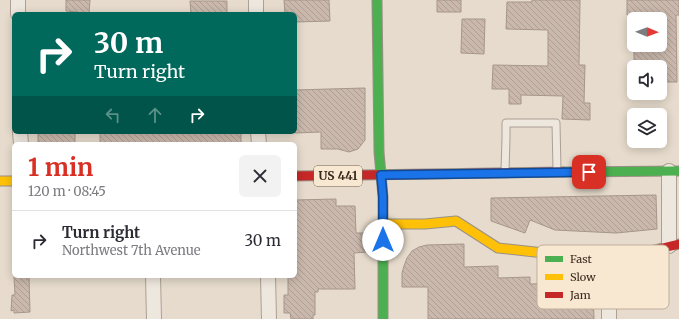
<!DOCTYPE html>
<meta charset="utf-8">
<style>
body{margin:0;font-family:Merriweather,serif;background:#f2f2f3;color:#2b2b33;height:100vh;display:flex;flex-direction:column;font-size:15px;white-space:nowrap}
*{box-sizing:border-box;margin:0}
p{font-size:13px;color:#7c7c81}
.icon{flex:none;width:22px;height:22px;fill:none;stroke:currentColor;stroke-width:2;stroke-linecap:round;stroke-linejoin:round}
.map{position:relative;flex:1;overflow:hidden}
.side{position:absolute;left:12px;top:142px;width:285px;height:136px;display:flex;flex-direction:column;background:#fff;border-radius:6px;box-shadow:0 2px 10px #0003}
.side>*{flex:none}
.banner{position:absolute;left:12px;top:12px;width:285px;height:122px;border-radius:6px;box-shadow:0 2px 10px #0003;background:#00695c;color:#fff;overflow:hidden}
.needle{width:26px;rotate:91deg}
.fabs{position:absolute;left:627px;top:12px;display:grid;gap:8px}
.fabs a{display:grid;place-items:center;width:40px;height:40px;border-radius:6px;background:#fff;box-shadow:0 2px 10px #0003;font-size:20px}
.pin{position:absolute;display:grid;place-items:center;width:34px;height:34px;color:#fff;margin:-17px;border-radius:8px;box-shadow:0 2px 6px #0006}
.me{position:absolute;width:44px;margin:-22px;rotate:0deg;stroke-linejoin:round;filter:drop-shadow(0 0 3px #0008)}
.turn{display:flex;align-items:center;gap:14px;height:84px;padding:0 16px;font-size:18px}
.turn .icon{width:52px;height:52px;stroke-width:2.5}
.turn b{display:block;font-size:28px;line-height:34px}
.lanes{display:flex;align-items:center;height:38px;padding:0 16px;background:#0003;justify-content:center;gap:20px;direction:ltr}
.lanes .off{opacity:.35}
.round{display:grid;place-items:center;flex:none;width:42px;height:42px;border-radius:6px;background:#f2f2f3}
.overview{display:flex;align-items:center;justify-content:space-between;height:68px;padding:0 16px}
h1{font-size:24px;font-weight:700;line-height:30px;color:#d93025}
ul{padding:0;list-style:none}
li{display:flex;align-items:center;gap:12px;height:60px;padding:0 16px;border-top:1px solid #e1e1e2}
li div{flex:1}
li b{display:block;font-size:15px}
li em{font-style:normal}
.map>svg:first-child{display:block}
.building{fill:url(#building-back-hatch);stroke:#a6968b}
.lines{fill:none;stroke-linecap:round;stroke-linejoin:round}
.lane-casing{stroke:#aba095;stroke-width:9}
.street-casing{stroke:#aba095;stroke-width:16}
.fast-casing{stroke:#9a9085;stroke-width:11}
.slow-casing{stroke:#9a9085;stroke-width:11}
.jam-casing{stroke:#9a9085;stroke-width:11}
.lane{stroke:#eee7de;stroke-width:7}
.street{stroke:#eee7de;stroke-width:14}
.fast{stroke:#4caf50;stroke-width:9}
.slow{stroke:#ffc107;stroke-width:9}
.jam{stroke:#c62828;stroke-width:9}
.route-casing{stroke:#114b97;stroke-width:10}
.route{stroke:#1a73e8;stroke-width:7}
.labels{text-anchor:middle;stroke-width:4;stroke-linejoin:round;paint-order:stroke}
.shield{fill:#f8e8d1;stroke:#736252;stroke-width:1}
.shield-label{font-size:12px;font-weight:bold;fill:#3a281c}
.key{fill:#f8e8d1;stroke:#bfae9b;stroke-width:1}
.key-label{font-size:11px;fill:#3a281c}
</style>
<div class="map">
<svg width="679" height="319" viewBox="0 0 679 319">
<defs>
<pattern id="building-back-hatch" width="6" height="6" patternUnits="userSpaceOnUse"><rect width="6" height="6" fill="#cab8ac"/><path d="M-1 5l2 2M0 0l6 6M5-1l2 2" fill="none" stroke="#ae9e93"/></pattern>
</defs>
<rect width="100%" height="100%" fill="#e6dbcc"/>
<path class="building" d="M66 0H90L89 14H77V12L66 11Z
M284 0H329L330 21 295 22V14H285Z
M437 0H461V12H437Z
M532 0H580L579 65H585L584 103H590V120L562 119 563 96 521 95V104H509V89H492L493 65 548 66V30L506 29 507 2H532Z
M627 0H679V15H676L677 82H660V67H634V45H660V19H633V15H627Z
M190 1H227V14H191Z
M462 19H485L484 54 461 53Z
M365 88V140L358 149 349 152 338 149H321V132L295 133V90Z
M38 132H75V144H38Z
M100 132H241V144H100Z
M656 195 657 229 616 233 555 230 530 220 525 233 491 221V198Z
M336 199V206H355L356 233H367V252L354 253 355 289H318V292H315V315H313V319H291L290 313H284V295H288V276H295V200Z
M464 244V267L498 266V278L530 277V284L562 283V287L593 286 594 319H428V287H402V273L404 266 407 258 412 251 419 247 427 245Z
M14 276H29L30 312 14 313V310L11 311 12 295H15Z"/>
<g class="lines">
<g class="lane-casing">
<path id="lane" d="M505 171 506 138V123H556L557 170"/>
</g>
<g class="street-casing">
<path id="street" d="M18 0V14
M256 0V14
M20 132 21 144
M258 132 259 144
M669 246V171
M609 261V319
M153 276 154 319
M268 276 269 319"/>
</g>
<g class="fast-casing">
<path id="fast" d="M377 0 379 152 383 197V319
M564 172 679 171"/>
</g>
<g class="slow-casing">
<path id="slow" d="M0 181H14
M383 224H425L456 221 498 248 544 253"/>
</g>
<g class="jam-casing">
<path id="jam" d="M295 176 564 172
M544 253 609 261 679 244"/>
</g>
<use href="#lane" class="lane"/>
<use href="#street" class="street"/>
<use href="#fast" class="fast"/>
<use href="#slow" class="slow"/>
<use href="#jam" class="jam"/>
</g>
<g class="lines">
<g class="route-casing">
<path id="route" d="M383 240V197L381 175 589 172"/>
</g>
<use href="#route" class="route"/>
</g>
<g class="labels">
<rect class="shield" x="314" y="166" width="48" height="20" rx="3"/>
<g class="shield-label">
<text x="338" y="180">US 441</text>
</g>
</g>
<rect x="537" y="245" width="132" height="64" rx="6" class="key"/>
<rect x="545" y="256" width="18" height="6" fill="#4caf50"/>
<rect x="545" y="274" width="18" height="6" fill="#ffc107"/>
<rect x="545" y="292" width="18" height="6" fill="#c62828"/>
<g class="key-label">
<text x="570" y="263">Fast</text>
<text x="570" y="281">Slow</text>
<text x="570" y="299">Jam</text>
</g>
</svg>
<div class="fabs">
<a><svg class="needle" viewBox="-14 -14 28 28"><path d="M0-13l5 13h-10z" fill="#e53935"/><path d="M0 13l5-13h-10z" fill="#7c7c81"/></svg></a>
<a><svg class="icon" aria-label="sound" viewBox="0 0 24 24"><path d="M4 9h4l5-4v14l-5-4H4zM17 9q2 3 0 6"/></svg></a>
<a><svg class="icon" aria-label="layers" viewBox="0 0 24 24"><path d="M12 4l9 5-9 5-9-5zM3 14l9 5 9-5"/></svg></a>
</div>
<div class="pin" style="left:589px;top:172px;background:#d93025"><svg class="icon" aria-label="arrive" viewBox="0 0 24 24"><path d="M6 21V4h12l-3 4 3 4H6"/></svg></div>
<svg class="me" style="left:383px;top:240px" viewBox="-20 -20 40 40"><circle r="19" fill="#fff"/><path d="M0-13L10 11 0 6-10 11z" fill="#1a73e8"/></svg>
<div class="banner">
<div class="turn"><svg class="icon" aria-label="right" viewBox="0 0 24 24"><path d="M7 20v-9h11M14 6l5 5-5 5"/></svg><div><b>30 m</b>Turn right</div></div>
<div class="lanes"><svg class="icon off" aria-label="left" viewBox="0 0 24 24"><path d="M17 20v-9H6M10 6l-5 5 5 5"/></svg><svg class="icon off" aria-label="ahead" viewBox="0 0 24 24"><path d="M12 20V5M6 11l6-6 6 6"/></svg><svg class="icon" aria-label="right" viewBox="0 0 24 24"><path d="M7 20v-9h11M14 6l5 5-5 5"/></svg></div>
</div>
<section class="side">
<div class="overview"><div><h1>1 min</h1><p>120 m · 08:45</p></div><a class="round"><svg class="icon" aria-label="close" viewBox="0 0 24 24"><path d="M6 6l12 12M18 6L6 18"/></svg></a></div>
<ul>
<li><svg class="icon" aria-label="right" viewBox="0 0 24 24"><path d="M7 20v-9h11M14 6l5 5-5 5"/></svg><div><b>Turn right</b><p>Northwest 7th Avenue</p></div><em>30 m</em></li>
</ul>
</section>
</div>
